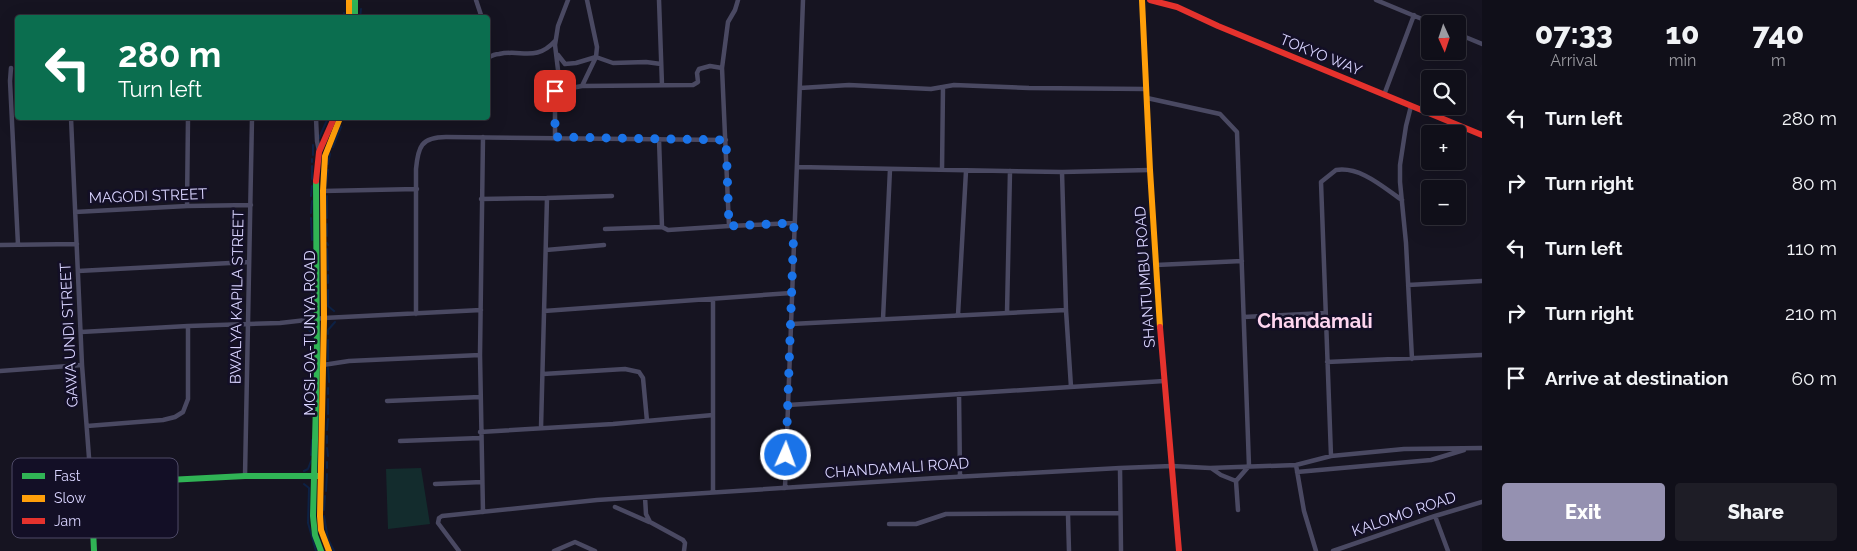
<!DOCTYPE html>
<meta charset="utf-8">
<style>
body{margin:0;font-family:Raleway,sans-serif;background:#1e1d26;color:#f1f3f6;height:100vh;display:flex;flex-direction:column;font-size:19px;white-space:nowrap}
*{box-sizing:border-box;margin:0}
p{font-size:16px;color:#9c9ca2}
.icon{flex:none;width:28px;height:28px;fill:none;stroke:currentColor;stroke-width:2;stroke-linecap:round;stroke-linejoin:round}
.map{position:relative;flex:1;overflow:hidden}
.sheet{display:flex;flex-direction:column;background:#100f19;width:375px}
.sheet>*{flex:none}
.banner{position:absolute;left:15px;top:15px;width:475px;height:105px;border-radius:5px;box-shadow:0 5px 20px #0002,0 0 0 1px #302f38;background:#0b6e4f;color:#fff;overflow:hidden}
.needle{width:32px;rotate:177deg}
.buttons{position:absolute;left:1421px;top:15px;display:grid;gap:10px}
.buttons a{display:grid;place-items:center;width:45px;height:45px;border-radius:5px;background:#100f19;box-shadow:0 5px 20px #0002,0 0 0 1px #302f38;font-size:25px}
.pin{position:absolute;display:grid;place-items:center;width:42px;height:42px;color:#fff;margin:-21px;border-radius:10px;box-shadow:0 2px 8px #0006}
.me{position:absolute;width:55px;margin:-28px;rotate:2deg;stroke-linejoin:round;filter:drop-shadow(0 0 4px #0008)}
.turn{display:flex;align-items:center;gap:18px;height:105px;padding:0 20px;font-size:22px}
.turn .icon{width:65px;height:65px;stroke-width:2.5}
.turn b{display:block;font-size:35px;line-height:42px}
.eta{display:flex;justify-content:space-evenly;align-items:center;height:85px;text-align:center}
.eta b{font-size:30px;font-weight:800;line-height:35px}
.button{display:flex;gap:10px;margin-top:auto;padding:10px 20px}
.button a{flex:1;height:58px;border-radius:5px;background:#9591b1;color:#fff;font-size:20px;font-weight:800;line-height:58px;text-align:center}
.button a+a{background:#1e1d26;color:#f1f3f6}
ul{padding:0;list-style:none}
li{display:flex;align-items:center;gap:15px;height:65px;padding:0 20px}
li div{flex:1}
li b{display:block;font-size:19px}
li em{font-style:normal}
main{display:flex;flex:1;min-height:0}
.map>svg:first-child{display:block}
.green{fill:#132c2d}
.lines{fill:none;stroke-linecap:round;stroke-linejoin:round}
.stream{stroke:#0d2144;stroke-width:2}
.street{stroke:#4a4962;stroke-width:4.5}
.fast{stroke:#30b455;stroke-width:6}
.slow{stroke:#ff9f0a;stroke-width:6}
.jam{stroke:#e5322d;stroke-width:6}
.route{stroke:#1a73e8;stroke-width:9;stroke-dasharray:0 16.2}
.labels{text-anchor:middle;stroke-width:5;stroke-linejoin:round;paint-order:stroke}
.street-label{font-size:15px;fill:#d9d4ff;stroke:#130f26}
.district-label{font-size:20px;font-weight:bold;fill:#ffd6f0;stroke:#130f26}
.key{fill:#130f26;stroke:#4e4a67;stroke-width:1}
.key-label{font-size:14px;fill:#d9d4ff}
</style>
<main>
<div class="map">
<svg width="1482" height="551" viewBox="0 0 1482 551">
<rect width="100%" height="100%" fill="#161421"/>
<path class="green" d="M421 468 430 524 388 529 386 469Z"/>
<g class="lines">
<path class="stream" d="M344 18V13
M360 18 361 9
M345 120 346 118
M319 138 328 118
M333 147 341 127
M313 155V145
M312 162V159
M328 164 330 154
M312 166V179
M326 187 328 170
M311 196 312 186
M311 213 312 201
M311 218 312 240
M327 218V196
M327 224V236
M327 243 328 245
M327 249 328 270
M312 251V274
M312 283V279
M328 283V275
M328 290V306L334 311
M312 308V287
M306 316 312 312
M305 326 313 334 312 348
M328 334V330L335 322
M328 340V360
M313 354V377
M328 368 329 382
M328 388V394
M313 402V387
M313 406V415
M328 414V399
M327 430 328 419
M327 443V436
M327 448 328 456
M311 455 312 440
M327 468V462
M304 471 308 469 311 461
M304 484 309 488 308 523 316 551
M326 491 327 474
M324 510 325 496
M324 516 328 539 334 551"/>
<path class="street" d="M476 0 482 18
M659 0 662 85
M738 0 735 10 728 22 722 68 729 226 794 223
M1376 0 1434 24
M1458 34 1482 44
M558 55 565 64 576 63 596 57 613 63 646 62 661 64
M488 58C491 56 495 54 499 54 521 49 536 62 555 41
M11 68 10 81 18 245
M582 86 596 57 597 47 587 0
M800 88 849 85 931 89 954 85 1029 88 1146 89
M555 91 582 86 693 85 698 82 697 73 699 69 710 66 722 68
M1384 95 1414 15
M1147 98 1220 114 1237 132 1249 466 1236 481 1238 510
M1411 106 1406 126 1400 165V182L1406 243 1412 359
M71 118 82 365 91 484
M316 118 317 141 319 151
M555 137V91L558 70 555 45 558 26 568 0
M659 139 662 227 668 230 729 226
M797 167 1062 172 1150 170
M942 170 943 87
M1062 172 1066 310 1071 387
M323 191 417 189
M547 198 612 196
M481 199 547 198 541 428
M187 206 188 118
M75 212 187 206 251 205
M605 229 662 227
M0 245 77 244
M546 250 604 245
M1156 265 1242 261
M78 271 249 262
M1408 285 1482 281
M713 299V492
M544 311 791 293
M1007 313 1010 171
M416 314V169C418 147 421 137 446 137L726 140
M958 315 966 171
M1244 317 1325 313
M883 319 890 169
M791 324 1066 310
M81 332 188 326 280 323 324 318 481 310
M1327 362 1482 355
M323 365 349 361 480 355
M0 371 82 365
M543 374 625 369 639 372 643 378 647 421
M959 394 960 476
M387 401 480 397
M788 405 1164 381
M87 426 163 420 175 417 183 412 188 399V326
M480 432 613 424 713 415
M400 441 480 438
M1331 456 1321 182 1336 170C1360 166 1383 187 1402 200
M1296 465 1304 511 1316 551
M1120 468 1121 551
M1211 468 1221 475 1236 481
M1297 472 1431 460 1464 450
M245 476 252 118
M435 484 482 482
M785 488 803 0
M645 497 646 514 650 522 683 540 685 543 684 551
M615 507 649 522
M483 512 480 355 483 137
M1068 515 1069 551
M1435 516 1448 551
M889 524H916L946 514 1120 513
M459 551 438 523 439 518 442 516 597 500 936 478 1120 468 1172 466 1210 468 1296 465 1331 456 1404 449 1482 448
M554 551 575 542 595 551
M1333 551 1435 516 1482 502"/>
<path class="fast" d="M355 0V18
M316 181 317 365 313 516 315 535 321 551
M94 551 91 484 245 476H318"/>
<path class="slow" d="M349 0V18
M1142 0 1150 170 1160 327
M329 551 321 530 320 516 324 318 323 191 325 156 340 118"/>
<path class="jam" d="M1150 0 1177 7 1218 26 1482 135
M316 181 319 152 334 118
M1160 327 1179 551"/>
</g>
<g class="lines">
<path class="route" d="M555 91V137L726 140 729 226 794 223 786 455"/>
</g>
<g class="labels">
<g class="street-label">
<text transform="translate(1321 55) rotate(22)" y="5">TOKYO WAY</text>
<text transform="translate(148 196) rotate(-2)" y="5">MAGODI STREET</text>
<text transform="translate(1145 277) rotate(-94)" y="5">SHANTUMBU ROAD</text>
<text transform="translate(237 297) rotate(-89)" y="5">BWALYA KAPILA STREET</text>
<text transform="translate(310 333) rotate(-90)" y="5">MOSI-OA-TUNYA ROAD</text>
<text transform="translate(69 335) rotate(-93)" y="5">GAWA UNDI STREET</text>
<text transform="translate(897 468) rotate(-4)" y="5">CHANDAMALI ROAD</text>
<text transform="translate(1404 514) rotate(-19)" y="5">KALOMO ROAD</text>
</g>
<g class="district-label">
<text x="1315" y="328">Chandamali</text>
</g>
</g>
<rect x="12" y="458" width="166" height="80" rx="8" class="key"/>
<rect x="22" y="473" width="23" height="6" fill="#30b455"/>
<rect x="22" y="495" width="23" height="7" fill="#ff9f0a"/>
<rect x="22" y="518" width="23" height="6" fill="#e5322d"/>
<g class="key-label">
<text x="54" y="481">Fast</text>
<text x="54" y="503">Slow</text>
<text x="54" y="526">Jam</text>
</g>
</svg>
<div class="buttons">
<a><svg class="needle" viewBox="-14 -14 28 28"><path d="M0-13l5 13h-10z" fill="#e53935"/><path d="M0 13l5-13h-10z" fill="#9c9ca2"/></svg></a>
<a><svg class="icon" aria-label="search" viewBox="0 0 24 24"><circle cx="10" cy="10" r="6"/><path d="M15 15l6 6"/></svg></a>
<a>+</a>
<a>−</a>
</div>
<div class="pin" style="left:555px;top:91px;background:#d93025"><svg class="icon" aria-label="arrive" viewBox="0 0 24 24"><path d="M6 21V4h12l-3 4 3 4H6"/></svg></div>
<svg class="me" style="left:786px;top:455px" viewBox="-20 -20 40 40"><circle r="17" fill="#1a73e8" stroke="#fff" stroke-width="3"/><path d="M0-11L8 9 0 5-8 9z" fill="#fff"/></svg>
<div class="banner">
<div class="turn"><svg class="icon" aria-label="left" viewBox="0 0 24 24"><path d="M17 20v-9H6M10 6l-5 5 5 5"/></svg><div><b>280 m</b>Turn left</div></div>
</div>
</div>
<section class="sheet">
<div class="eta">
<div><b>07:33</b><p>Arrival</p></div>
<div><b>10</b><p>min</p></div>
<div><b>740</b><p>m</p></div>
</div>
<ul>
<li><svg class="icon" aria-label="left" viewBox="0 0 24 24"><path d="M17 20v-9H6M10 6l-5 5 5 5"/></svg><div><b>Turn left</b></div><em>280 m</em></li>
<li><svg class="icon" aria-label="right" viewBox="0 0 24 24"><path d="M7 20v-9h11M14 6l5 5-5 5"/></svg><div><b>Turn right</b></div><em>80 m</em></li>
<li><svg class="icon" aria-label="left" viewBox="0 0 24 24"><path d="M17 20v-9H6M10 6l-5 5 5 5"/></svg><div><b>Turn left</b></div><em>110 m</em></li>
<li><svg class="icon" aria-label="right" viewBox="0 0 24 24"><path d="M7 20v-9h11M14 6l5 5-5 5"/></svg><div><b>Turn right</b></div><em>210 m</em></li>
<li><svg class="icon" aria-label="arrive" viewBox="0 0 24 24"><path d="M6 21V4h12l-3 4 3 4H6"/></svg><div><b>Arrive at destination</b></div><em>60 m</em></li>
</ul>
<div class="button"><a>Exit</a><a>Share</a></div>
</section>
</main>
